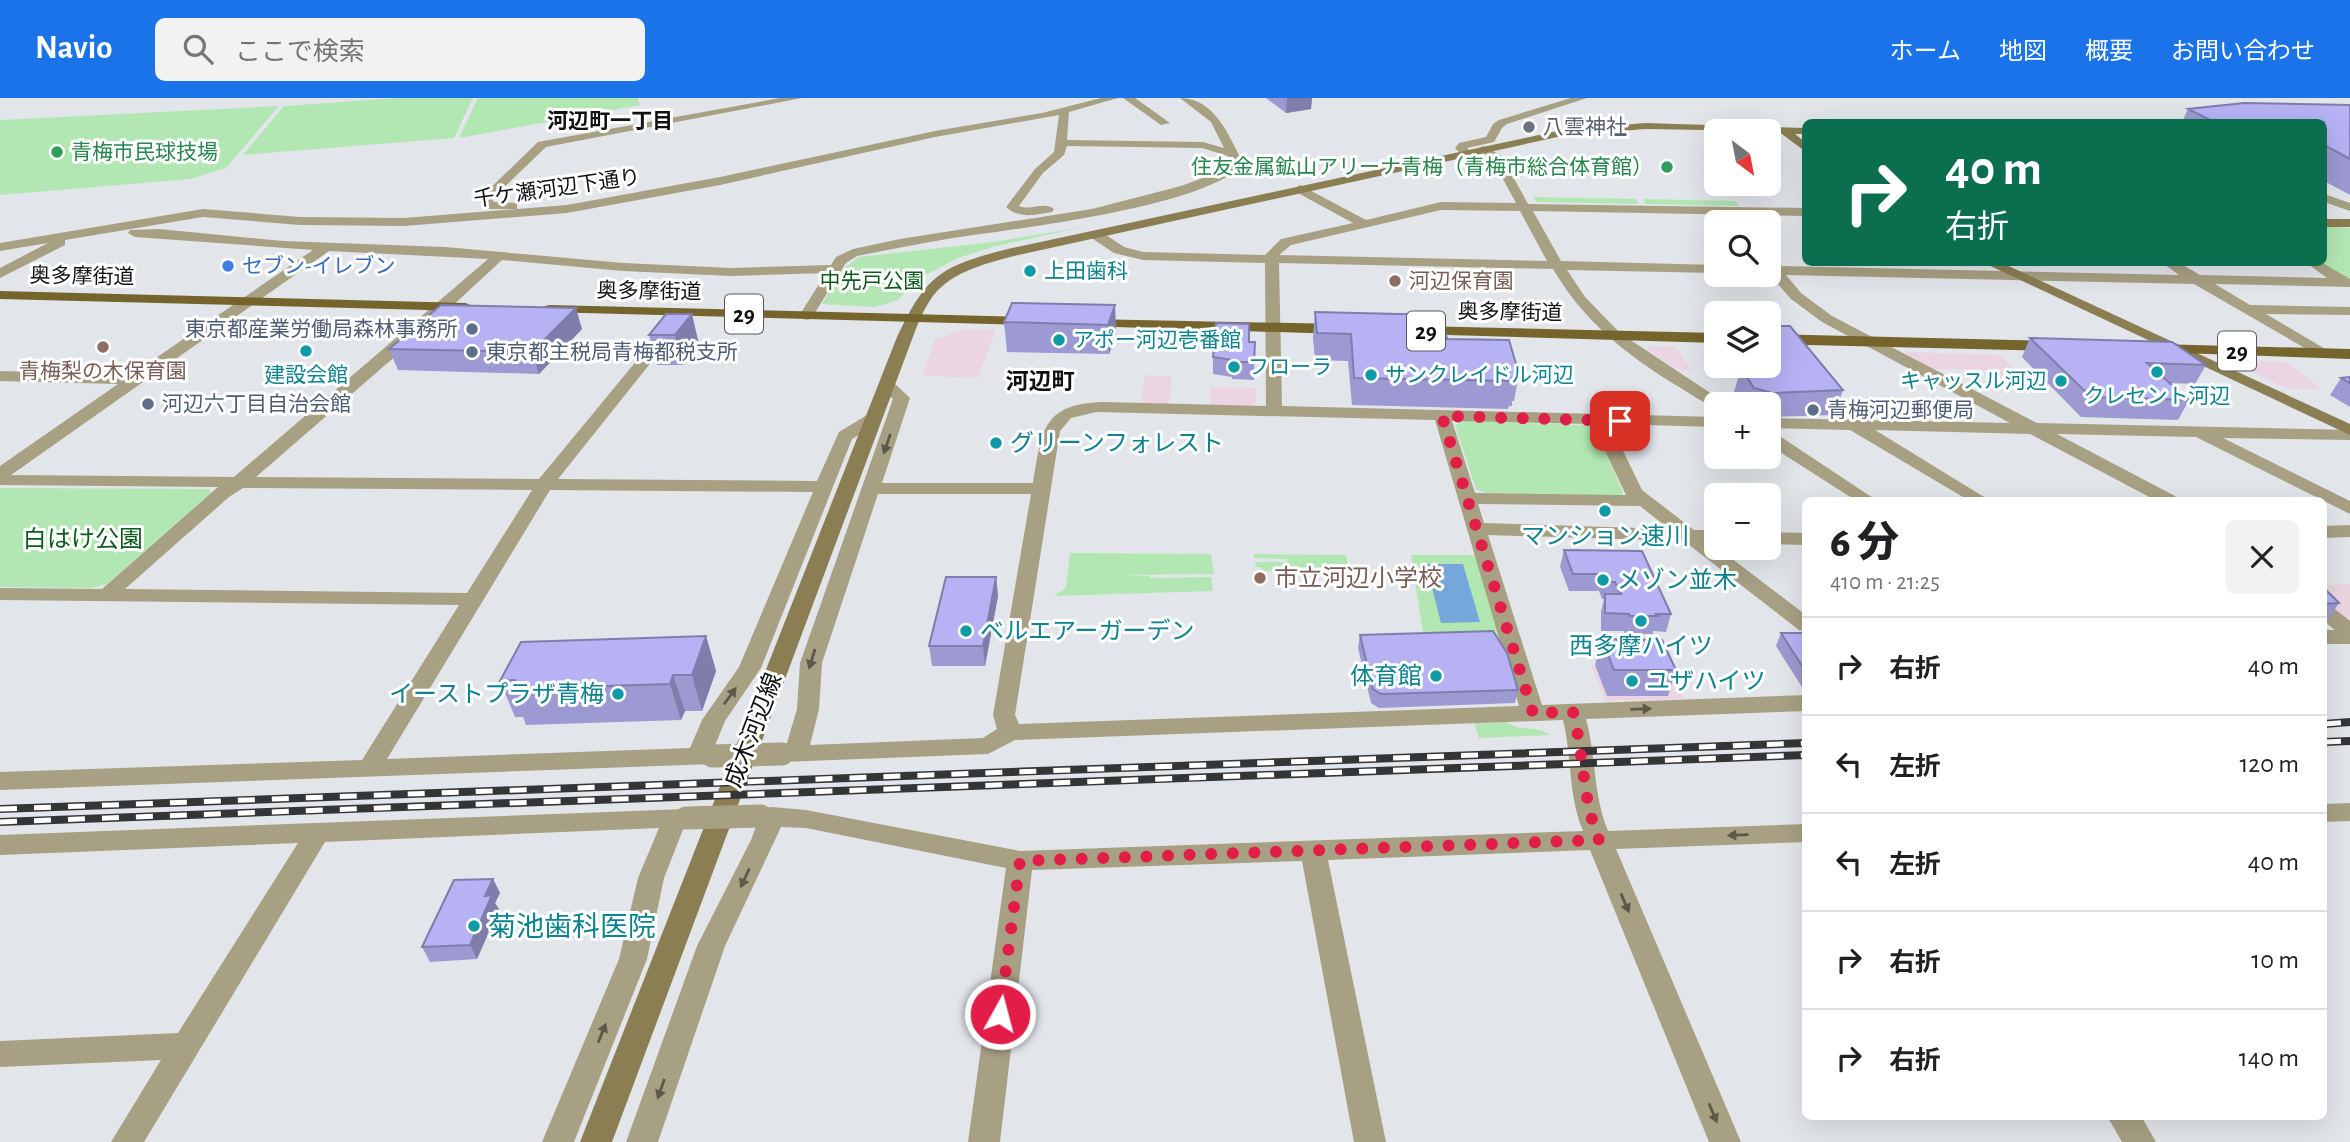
<!DOCTYPE html>
<html lang="ja">
<meta charset="utf-8">
<style>
body{margin:0;font-family:"Alegreya Sans","Noto Sans JP",sans-serif;background:#f2f2f2;color:#202124;height:100vh;display:flex;flex-direction:column;font-size:26px;white-space:nowrap}
*{box-sizing:border-box;margin:0}
p{font-size:23px;color:#757577}
.icon{flex:none;width:38px;height:38px;fill:none;stroke:currentColor;stroke-width:2;stroke-linecap:round;stroke-linejoin:round}
.map{position:relative;flex:1;overflow:hidden}
.drawer{position:absolute;left:1802px;top:399px;width:525px;height:623px;display:flex;flex-direction:column;background:#fff;border-radius:10px;box-shadow:0 7px 28px #0002}
.drawer>*{flex:none}
.banner{position:absolute;left:1802px;top:21px;width:525px;height:147px;border-radius:10px;box-shadow:0 7px 28px #0002;background:#0b6e4f;color:#fff;overflow:hidden}
.needle{width:46px;rotate:148deg}
.tools{position:absolute;left:1704px;top:21px;display:grid;gap:14px}
.tools a{display:grid;place-items:center;width:77px;height:77px;border-radius:10px;background:#fff;box-shadow:0 7px 28px #0002;font-size:35px}
.pin{position:absolute;display:grid;place-items:center;width:60px;height:60px;color:#fff;margin:-30px;border-radius:14px;box-shadow:0 4px 10px #0006}
.me{position:absolute;width:77px;margin:-38px;rotate:7deg;stroke-linejoin:round;filter:drop-shadow(0 0 5px #0008)}
.turn{display:flex;align-items:center;gap:24px;height:147px;padding:0 28px;font-size:32px}
.turn .icon{width:91px;height:91px;stroke-width:2.5}
.turn b{display:block;font-size:49px;line-height:60px}
.round{display:grid;place-items:center;flex:none;width:74px;height:74px;border-radius:10px;background:#f2f2f2}
.headline{display:flex;align-items:center;justify-content:space-between;height:119px;padding:0 28px}
h1{font-size:42px;font-weight:800;line-height:52px}
ul{padding:0;list-style:none}
li{display:flex;align-items:center;gap:21px;height:98px;padding:0 28px;border-top:2px solid #e0e0e0}
li div{flex:1}
li b{display:block;font-size:26px}
li em{font-style:normal}
header{display:flex;align-items:center;gap:42px;box-sizing:border-box;height:98px;padding:0 35px;background:#1a73e8;color:#fff}
header strong{font-size:33px}
nav{display:flex;gap:38px;margin-inline-start:auto;font-size:24px}
.search{width:490px;height:63px;background:#f2f2f2;display:flex;align-items:center;gap:18px;box-sizing:border-box;padding:0 24px;border-radius:10px;color:#757577;font-size:26px}
.map>svg:first-child{display:block}
.commercial{fill:#ebd5e2}
.green{fill:#b2e7b3}
.water{fill:#75a7da}
.lines{fill:none;stroke-linecap:round;stroke-linejoin:round}
.street{fill:#a8a083;fill-rule:evenodd}
.secondary{fill:#8a7e52;fill-rule:evenodd}
.primary{fill:#75652d;fill-rule:evenodd}
.rail-casing{stroke:#333537;stroke-width:8}
.rail{stroke:#fff;stroke-width:5;stroke-dasharray:17;stroke-linecap:butt}
.street-bridge{stroke:#a8a083;stroke-width:23}
.wall{fill:#9d99d2}
.shaded-wall{fill:#7f7dab}
.building{fill:#b6b2f4;stroke:#7f7dab;stroke-width:2}
.oneway{fill:#5c584a}
.route{stroke:#e11d48;stroke-width:12;stroke-dasharray:0 21.6}
.worship-dot{fill:#6b7280;stroke:#fff;stroke-width:2.5}
.leisure-dot{fill:#2e9e5b;stroke:#fff;stroke-width:2.5}
.shop-dot{fill:#3f7fe0;stroke:#fff;stroke-width:2.5}
.culture-dot{fill:#0f9aa8;stroke:#fff;stroke-width:2.5}
.education-dot{fill:#8d6e63;stroke:#fff;stroke-width:2.5}
.service-dot{fill:#5c6f8a;stroke:#fff;stroke-width:2.5}
.labels{text-anchor:middle;stroke-width:6;stroke-linejoin:round;paint-order:stroke}
.far-neighbourhood-label{font-size:21px;font-weight:bold;fill:#0f1012;stroke:#fff}
.far-worship-label{font-size:21px;fill:#5b616d;stroke:#fff;text-anchor:start}
.far-leisure-label{font-size:21px;fill:#27864d;stroke:#fff;text-anchor:start}
.far-street-label{font-size:21px;fill:#0f1012;stroke:#fff}
.far-shop-label{font-size:21px;fill:#366cbe;stroke:#fff;text-anchor:start}
.far-culture-label{font-size:21px;fill:#0d838f;stroke:#fff;text-anchor:start}
.far-park-label{font-size:21px;fill:#0d5c1b;stroke:#fff}
.far-education-label{font-size:21px;fill:#785e54;stroke:#fff;text-anchor:start}
.far-service-label{font-size:21px;fill:#4e5e75;stroke:#fff;text-anchor:start}
.shield{fill:#fff;stroke:#575859;stroke-width:2}
.shield-label{font-size:23px;font-weight:bold;fill:#0f1012}
.far-quarter-label{font-size:23px;font-weight:bold;fill:#0f1012;stroke:#fff}
.culture-label{font-size:24px;fill:#0d838f;stroke:#fff;text-anchor:start}
.park-label{font-size:24px;fill:#0d5c1b;stroke:#fff}
.education-label{font-size:24px;fill:#785e54;stroke:#fff;text-anchor:start}
.street-label{font-size:24px;fill:#0f1012;stroke:#fff}
.near-culture-label{font-size:28px;fill:#0d838f;stroke:#fff;text-anchor:start}
</style>
<header>
<strong>Navio</strong>
<div class="search"><svg class="icon" aria-label="search" viewBox="0 0 24 24"><circle cx="10" cy="10" r="6"/><path d="M15 15l6 6"/></svg>ここで検索</div>
<nav><a>ホーム</a><a>地図</a><a>概要</a><a>お問い合わせ</a></nav>
</header>
<div class="map">
<svg width="2350" height="1044" viewBox="0 0 2350 1044">
<rect width="100%" height="100%" fill="#e2e6eb"/>
<path class="commercial" d="M963 231 996 232 978 280 922 278 935 242Z
M1650 248H1676L1691 272H1679L1647 252Z
M1907 254 2001 257 2029 286 1999 285 1987 272 1931 271 1905 258Z
M2253 263 2286 264 2322 291H2288L2252 274Z
M1145 277 1172 278 1169 306 1141 305Z
M1211 289 1256 290V305L1249 308 1210 307Z
M2350 486V525L2324 503V487Z
M1591 567H1657L1671 573 1684 601 1605 603Z"/>
<path class="green" d="M398 0H473L454 40 243 57 284 8Z
M478 0H638L640 7 459 40Z
M279 8 226 70 190 81 0 97V22Z
M1532 99 1636 101 1639 106 1537 104Z
M1643 101 1735 103 1739 108 1646 106Z
M2324 128 2350 130V182L2316 165 2324 164Z
M1084 129 996 148 958 160 918 181 898 202 875 209 822 206 844 170 859 159 993 144Z
M1462 323 1585 327 1594 330 1623 394 1619 400 1485 395 1476 391 1455 327Z
M0 390 209 391 211 395 107 486 92 490 0 489Z
M1070 455 1211 456 1214 476 1123 477 1150 478V480L1211 479 1213 493 1054 498 1066 490Z
M1254 456 1346 457 1349 471 1262 473 1261 469H1256L1255 464H1287V461L1254 460Z
M1411 457H1475L1501 543 1423 535Z
M1507 624C1522 635 1534 626 1551 637L1479 640 1474 625Z"/>
<path class="water" d="M1426 466H1463L1480 524 1441 525Z"/>
<g class="lines">
<path class="street" d="M780 0H802L546 49 492 101 494 104 517 105V111H487L479 101 538 44Z
M1101 0H1118L1069 14 1067 42 1203 44 1224 50 1211 24 1180 0C1215 0 1229 38 1243 65 1212 109 1005 132 947 141 917 146 887 152 857 158L846 165 811 221 806 222 799 218 826 175 732 178 623 173 502 162 436 223 256 379 539 381 666 227H676L679 230 676 233 558 381 817 383 839 334 867 317H879L881 321 879 325 852 341 761 570 725 623 714 650 720 652 724 658 720 664 712 666 0 692V674L362 662 459 507 0 502V490L102 491 218 389 0 387V368L118 286 0 283V273L131 277 313 152 135 139 128 135 130 132 159 131 283 143 445 149 623 165 732 170 831 167 836 159 853 151 900 141 1092 111 1181 88 1227 71 1231 65 1228 58 1202 50 1067 48 1064 57 1043 75 1019 108C1031 113 1045 103 1054 111L1052 114C1036 117 1019 121 1006 109L1035 71 1054 54 1059 17 935 39 720 87 567 115 404 128 300 127 203 119 65 142V147L0 180V170L48 145 0 153V145L203 111 300 119 404 120 567 107 720 79 935 33 1042 15ZM329 153 488 161 234 379 11 377ZM243 390 532 392 467 495 125 491 229 399ZM550 392 813 394 739 569 702 622 690 650 387 661Z
M1123 0H1135L1170 25 1161 27Z
M1571 0H1587L1507 26 1502 30 1494 44 1467 50 1472 55 1470 57H1462L1455 50 1459 45 1486 39 1493 26 1499 22Z
M1483 48 1501 57 1528 106 1806 110V118L1533 113 1561 163 1717 167V175L1567 172 1585 199 1620 235 1727 306H1717V310C1702 305 1688 294 1674 286 1624 255 1583 222 1553 171L1279 165 1282 308 1717 319V329L1610 326 1642 392 1694 432H1717V444H1710L1806 517V534L1799 532 1684 443 1488 437 1542 607 1806 597V613L1586 621C1596 657 1593 697 1608 733L1806 726V744L1616 751 1741 1044H1709L1590 752 1328 762 1386 1044H1354L1302 763 1032 772 1000 1044H968L1006 770 806 730 781 729 725 848 658 1044H626L697 848 751 742 757 726 752 724 748 718 752 712 772 709 806 712 1020 753 1583 733C1568 698 1572 658 1563 622L1015 642 988 656 782 664 774 662 770 656 774 650 786 648 797 611 800 565 893 301 879 287 881 284H893L910 300 882 385H1033C1042 334 1041 306 1103 304L1266 308 1265 165 1143 162 1114 155 1090 139V133H1100L1124 149 1143 154 1265 157 1281 141 1353 125 1296 94 1294 91 1300 87 1366 122 1441 104 1516 105 1492 61 1477 51ZM1441 112 1520 113 1547 163 1279 157 1291 147ZM1096 314 1435 322 1519 608 1019 626 1015 617 1060 333 1071 320ZM1452 323 1592 326 1626 397 1475 395ZM878 396H1031L993 617 997 631 983 640 810 647 819 611 822 565ZM1478 406 1640 408 1669 431 1484 425Z
M2324 96 2350 105V113L2324 104Z
M1769 161 1775 162 1780 168 2179 177 2161 164H2178L2200 177 2327 180 2305 164H2321L2350 181V189L2215 186 2250 207 2350 209V217L2266 216 2327 252 2330 255 2327 258 2322 260 2194 186 1786 177 1801 195 1832 218 2037 325 2350 332V342L2223 340 2350 403V416L2196 339 2057 336 2175 398 2177 402H2155L2030 336 1875 332 1989 402H1968L1850 332 1769 330V320L2010 325 1822 224 1791 201 1769 176Z
M1769 334 1775 335 1876 402H1855L1769 347Z
M2350 427V439L2324 440V428Z
M1769 434 1806 435V447L1769 446Z
M2324 506 2331 508 2350 523V546H2324V532H2335L2324 523Z
M2350 705V723L2324 724V706Z
M686 711 695 713 699 720 695 727 684 729 664 780 647 861 574 1044H542L619 861 638 780 659 730 325 744 144 1044H111L161 962 0 969V943L178 935 298 745 0 757V737Z
M2107 1018H2141L2156 1044H2122Z"/>
<path class="secondary" d="M1645 25 1806 30V36H1795L1806 45V54L1782 36 1769 33 1645 31 1562 38 1014 158C984 166 946 175 929 204 921 216 916 231 911 244L612 1044H580L895 244C926 176 940 168 1012 150L1562 32Z
M2324 121H2350V129H2324Z
M1982 164H2000L2350 326V337Z"/>
<path class="primary" d="M0 193 466 205 473 209 466 213 0 201Z
M550 207 1032 219 1039 223 1032 227 545 214 543 211 545 208Z
M1089 221 1340 226 1348 231 1340 236 1084 228 1082 225Z
M1418 228 1717 235V245L1413 236 1410 233 1413 230Z
M1769 236 2054 243 2062 248 2054 253 1769 246Z
M2156 246 2350 251V261L2151 254 2148 251 2151 248Z"/>
<g class="rail-casing">
<path id="rail" d="M2324 626 2350 624
M2324 644 2350 643
M0 711 1806 645
M0 724 1806 657"/>
</g>
<use href="#rail" class="rail"/>
<path class="street-bridge" d="M712 658 782 656
M686 720 761 718"/>
</g>
<path class="wall" d="M1266 0H1312L1311 11 1286 15Z
M2350 7V97L2324 83V24H2182L2188 11Z
M1115 207 1116 237 1109 256 1007 254 1004 224Z
M1315 214 1447 241 1519 276 1514 303H1512V308H1509L1508 311 1352 307 1348 263 1315 262 1313 240Z
M666 216 699 246 683 267H657L649 237Z
M1769 228 1843 292 1835 317 1769 319V306H1742L1734 294 1741 270H1752L1750 268H1769Z
M582 231 539 276 398 272 389 251Z
M2030 240 2206 267 2195 286 2170 285 2189 302 2178 322 2081 319 2022 259Z
M1249 244H1255L1254 282 1232 281V279L1213 276V259Z
M2350 279V309L2330 297 2341 280Z
M1564 452 1671 516 1666 534 1653 533V536H1625L1624 533H1601V514L1604 501H1602L1599 493H1569L1560 469Z
M996 479 998 498 985 568H932L929 548Z
M2324 490 2339 505 2324 528Z
M1781 535H1806V594H1805L1776 548Z
M1360 537 1518 592 1515 605 1379 610 1371 605 1358 550Z
M706 538 716 573 702 613H685L681 622 526 627 523 619H515L500 583Z
M1602 541 1676 572 1668 598H1607L1595 567Z
M493 781 500 795 495 805 499 811 477 861 430 864 422 849Z"/>
<path class="shaded-wall" d="M1287 0H1312L1311 11 1286 15Z
M1115 207 1116 237 1109 256 1108 227Z
M576 210 582 231 539 276 532 254Z
M692 216 699 246 683 267 675 237Z
M996 479 998 498 985 568 983 548Z
M706 538 716 573 702 613 692 577Z
M673 577 685 613 681 622 670 586Z
M493 781 500 795 495 805 499 811 477 861 470 847 485 798Z"/>
<path class="building" d="M2244 5 2350 7V61L2324 47V24H2214L2188 11Z
M1012 205 1115 207 1108 227 1004 224Z
M441 207 576 210 532 254 389 251Z
M1315 214 1442 217 1447 241 1509 242 1519 276H1515L1517 280H1512L1513 283 1354 280 1351 236 1317 235Z
M666 216H692L675 237H649Z
M1216 225 1249 226V244H1255L1254 264H1233V262L1213 259Z
M1769 228H1790L1843 292 1772 295 1754 290 1741 270 1776 271 1769 261Z
M2030 240 2172 244 2206 267 2147 265 2189 302 2091 299Z
M2350 279V285L2341 280Z
M1564 452 1642 453 1671 516H1656L1658 518H1630L1629 516 1605 515V496H1621L1615 484H1607L1604 476H1573Z
M946 479H996L983 548H929Z
M2324 490 2339 505 2324 506Z
M1493 533 1507 555 1518 592 1381 596 1373 591 1360 537Z
M1781 535H1806V574Z
M706 538 692 577H673L670 586 511 591 515 582 500 583 521 544Z
M1602 541 1662 542 1676 572H1614Z
M493 781 485 798 492 797 470 847 422 849 454 782Z"/>
<defs><path id="oneway-solid" d="M-6-.8H1V-3.2L6.5 0L1 3.2V.8H-6Z" transform="scale(1.75)"/></defs>
<g class="oneway">
<use href="#oneway-solid" transform="translate(887 346) rotate(109)"/>
<use href="#oneway-solid" transform="translate(812 561) rotate(107)"/>
<use href="#oneway-solid" transform="translate(730 598) rotate(-54)"/>
<use href="#oneway-solid" transform="translate(1641 611) rotate(-2)"/>
<use href="#oneway-solid" transform="translate(1738 737) rotate(178)"/>
<use href="#oneway-solid" transform="translate(745 780) rotate(115)"/>
<use href="#oneway-solid" transform="translate(1625 805) rotate(67)"/>
<use href="#oneway-solid" transform="translate(602 935) rotate(-68)"/>
<use href="#oneway-solid" transform="translate(661 991) rotate(109)"/>
<use href="#oneway-solid" transform="translate(1713 1015) rotate(67)"/>
</g>
<g class="lines">
<path class="route" d="M1000 916 1020 763 1599 742C1582 701 1584 656 1573 614L1533 615 1442 318 1620 323"/>
</g>
<circle class="worship-dot" cx="1529" cy="29" r="7"/>
<g class="leisure-dot">
<circle cx="57" cy="54" r="7"/>
<circle cx="1667" cy="69" r="7"/>
</g>
<circle class="shop-dot" cx="228" cy="168" r="7"/>
<g class="culture-dot">
<circle cx="1030" cy="173" r="7"/>
<circle cx="1059" cy="242" r="7"/>
<circle cx="306" cy="253" r="7"/>
<circle cx="1234" cy="269" r="7"/>
<circle cx="2157" cy="274" r="7"/>
<circle cx="1371" cy="277" r="7"/>
<circle cx="2061" cy="283" r="7"/>
<circle cx="996" cy="345" r="7"/>
<circle cx="1605" cy="413" r="7"/>
<circle cx="1603" cy="482" r="7"/>
<circle cx="1641" cy="523" r="7"/>
<circle cx="966" cy="533" r="7"/>
<circle cx="1436" cy="578" r="7"/>
<circle cx="1632" cy="583" r="7"/>
<circle cx="618" cy="596" r="7"/>
<circle cx="474" cy="828" r="7"/>
</g>
<g class="education-dot">
<circle cx="1395" cy="183" r="7"/>
<circle cx="103" cy="249" r="7"/>
<circle cx="1260" cy="480" r="7"/>
</g>
<g class="service-dot">
<circle cx="472" cy="231" r="7"/>
<circle cx="472" cy="254" r="7"/>
<circle cx="148" cy="306" r="7"/>
<circle cx="1813" cy="312" r="7"/>
</g>
<g class="labels">
<g class="far-neighbourhood-label">
<text x="610" y="30">河辺町一丁目</text>
</g>
<g class="far-worship-label">
<text x="1543" y="36">八雲神社</text>
</g>
<g class="far-leisure-label">
<text x="71" y="61">青梅市民球技場</text>
<text x="1653" y="76" text-anchor="end">住友金属鉱山アリーナ青梅（青梅市総合体育館）</text>
</g>
<g class="far-street-label">
<text transform="translate(557 90) rotate(-8)" y="7">千ケ瀬河辺下通り</text>
<text transform="translate(82 178) rotate(1)" y="7">奥多摩街道</text>
<text transform="translate(649 193) rotate(1)" y="7">奥多摩街道</text>
<text transform="translate(1510 214) rotate(1)" y="7">奥多摩街道</text>
</g>
<g class="far-shop-label">
<text x="242" y="175">セブン-イレブン</text>
</g>
<g class="far-culture-label">
<text x="1044" y="180">上田歯科</text>
<text x="1073" y="249">アポー河辺壱番館</text>
<text x="1248" y="276">フローラ</text>
<text x="306" y="284" text-anchor="middle">建設会館</text>
<text x="1385" y="284">サンクレイドル河辺</text>
<text x="2047" y="290" text-anchor="end">キャッスル河辺</text>
<text x="2157" y="305" text-anchor="middle">クレセント河辺</text>
</g>
<g class="far-park-label">
<text x="872" y="190">中先戸公園</text>
</g>
<g class="far-education-label">
<text x="1409" y="190">河辺保育園</text>
<text x="103" y="280" text-anchor="middle">青梅梨の木保育園</text>
</g>
<g class="far-service-label">
<text x="458" y="238" text-anchor="end">東京都産業労働局森林事務所</text>
<text x="486" y="261">東京都主税局青梅都税支所</text>
<text x="162" y="313">河辺六丁目自治会館</text>
<text x="1827" y="319">青梅河辺郵便局</text>
</g>
<g class="shield">
<rect x="725" y="196.5" width="38" height="39" rx="5"/>
<rect x="1407" y="213.5" width="38" height="39" rx="5"/>
<rect x="2218" y="233.5" width="38" height="39" rx="5"/>
</g>
<g class="shield-label">
<text x="744" y="224">29</text>
<text x="1426" y="241">29</text>
<text x="2237" y="261">29</text>
</g>
<g class="far-quarter-label">
<text x="1040" y="291">河辺町</text>
</g>
<g class="culture-label">
<text x="1010" y="353">グリーンフォレスト</text>
<text x="1605" y="446" text-anchor="middle">マンション速川</text>
<text x="1617" y="490">メゾン並木</text>
<text x="980" y="541">ベルエアーガーデン</text>
<text x="1641" y="556" text-anchor="middle">西多摩ハイツ</text>
<text x="1422" y="586" text-anchor="end">体育館</text>
<text x="1646" y="591">ユザハイツ</text>
<text x="604" y="604" text-anchor="end">イーストプラザ青梅</text>
</g>
<g class="park-label">
<text x="83" y="449">白はけ公園</text>
</g>
<g class="education-label">
<text x="1274" y="488">市立河辺小学校</text>
</g>
<g class="street-label">
<text transform="translate(753 632) rotate(-69)" y="8">成木河辺線</text>
</g>
<g class="near-culture-label">
<text x="488" y="838">菊池歯科医院</text>
</g>
</g>
</svg>
<div class="tools">
<a><svg class="needle" viewBox="-14 -14 28 28"><path d="M0-13l5 13h-10z" fill="#e53935"/><path d="M0 13l5-13h-10z" fill="#757577"/></svg></a>
<a><svg class="icon" aria-label="search" viewBox="0 0 24 24"><circle cx="10" cy="10" r="6"/><path d="M15 15l6 6"/></svg></a>
<a><svg class="icon" aria-label="layers" viewBox="0 0 24 24"><path d="M12 4l9 5-9 5-9-5zM3 14l9 5 9-5"/></svg></a>
<a>+</a>
<a>−</a>
</div>
<div class="pin" style="left:1620px;top:323px;background:#d93025"><svg class="icon" aria-label="arrive" viewBox="0 0 24 24"><path d="M6 21V4h12l-3 4 3 4H6"/></svg></div>
<svg class="me" style="left:1000px;top:916px" viewBox="-20 -20 40 40"><circle r="17" fill="#e11d48" stroke="#fff" stroke-width="3"/><path d="M0-11L8 9 0 5-8 9z" fill="#fff"/></svg>
<div class="banner">
<div class="turn"><svg class="icon" aria-label="right" viewBox="0 0 24 24"><path d="M7 20v-9h11M14 6l5 5-5 5"/></svg><div><b>40 m</b>右折</div></div>
</div>
<section class="drawer">
<div class="headline"><div><h1>6 分</h1><p>410 m · 21:25</p></div><a class="round"><svg class="icon" aria-label="close" viewBox="0 0 24 24"><path d="M6 6l12 12M18 6L6 18"/></svg></a></div>
<ul>
<li><svg class="icon" aria-label="right" viewBox="0 0 24 24"><path d="M7 20v-9h11M14 6l5 5-5 5"/></svg><div><b>右折</b></div><em>40 m</em></li>
<li><svg class="icon" aria-label="left" viewBox="0 0 24 24"><path d="M17 20v-9H6M10 6l-5 5 5 5"/></svg><div><b>左折</b></div><em>120 m</em></li>
<li><svg class="icon" aria-label="left" viewBox="0 0 24 24"><path d="M17 20v-9H6M10 6l-5 5 5 5"/></svg><div><b>左折</b></div><em>40 m</em></li>
<li><svg class="icon" aria-label="right" viewBox="0 0 24 24"><path d="M7 20v-9h11M14 6l5 5-5 5"/></svg><div><b>右折</b></div><em>10 m</em></li>
<li><svg class="icon" aria-label="right" viewBox="0 0 24 24"><path d="M7 20v-9h11M14 6l5 5-5 5"/></svg><div><b>右折</b></div><em>140 m</em></li>
</ul>
</section>
</div>
